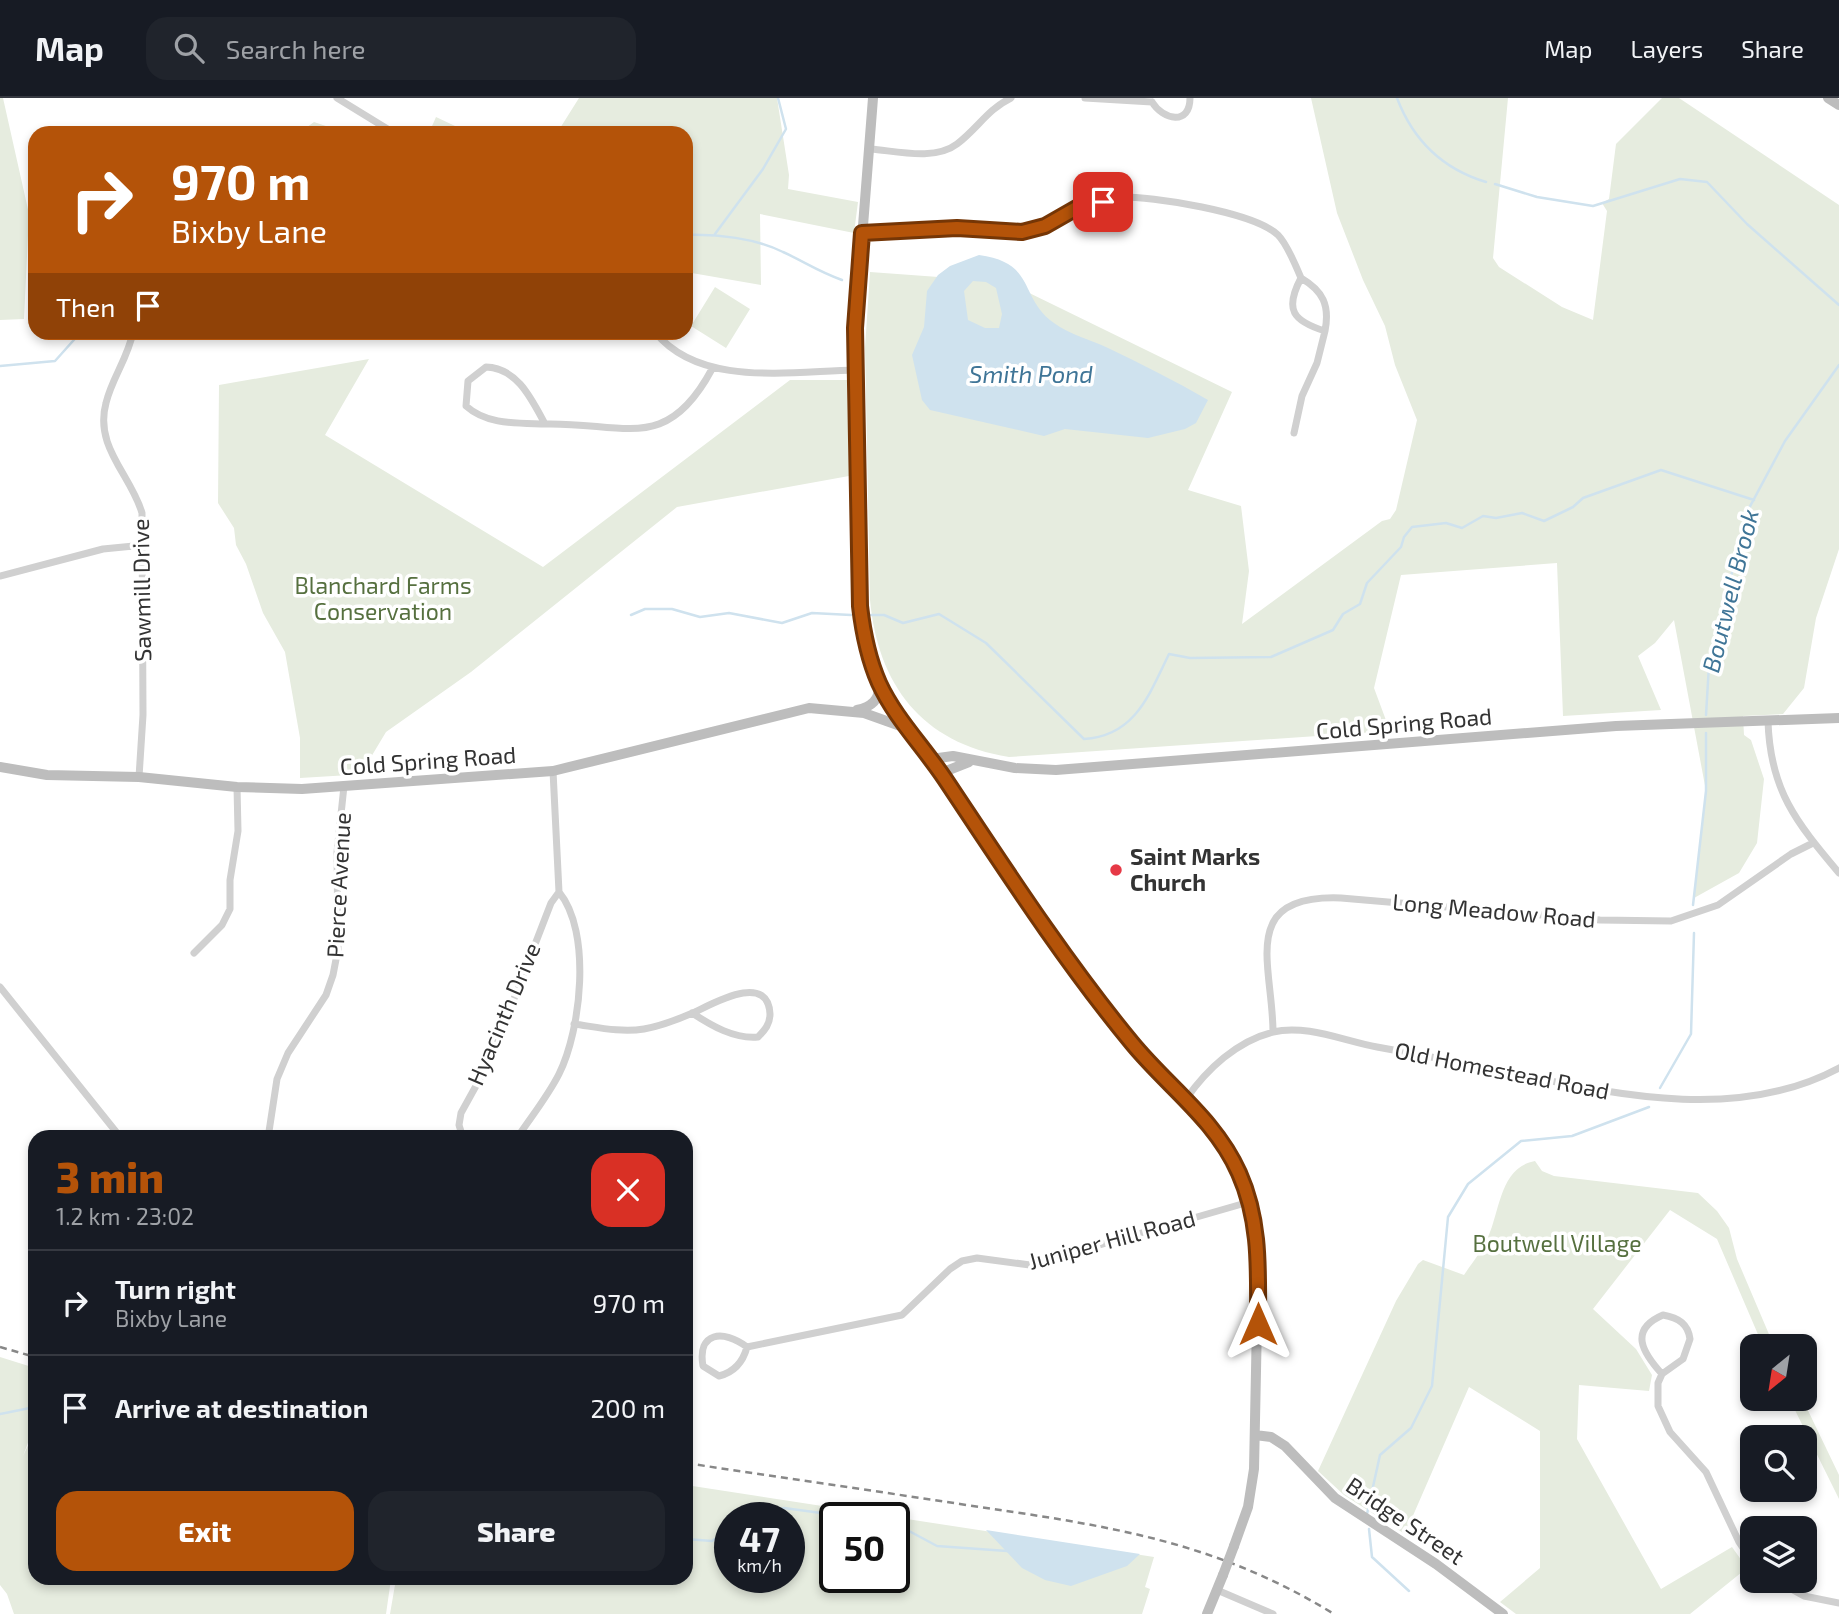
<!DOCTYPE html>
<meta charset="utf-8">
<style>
body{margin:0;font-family:"Exo 2",sans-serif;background:#20242c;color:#f1f3f6;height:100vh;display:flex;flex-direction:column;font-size:26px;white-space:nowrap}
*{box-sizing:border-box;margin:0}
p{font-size:23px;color:#9ea1a6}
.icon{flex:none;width:38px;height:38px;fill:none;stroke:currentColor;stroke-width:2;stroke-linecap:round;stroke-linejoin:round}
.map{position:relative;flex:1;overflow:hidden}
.details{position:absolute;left:28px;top:1032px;width:665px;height:455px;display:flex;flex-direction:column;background:#171b24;border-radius:21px;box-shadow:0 4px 10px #0003}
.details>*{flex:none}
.banner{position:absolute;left:28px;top:28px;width:665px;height:214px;border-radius:21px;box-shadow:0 4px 10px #0003;background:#b45309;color:#fff;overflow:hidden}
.needle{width:46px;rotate:210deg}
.fabs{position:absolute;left:1740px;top:1236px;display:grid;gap:14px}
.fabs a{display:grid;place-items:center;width:77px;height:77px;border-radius:14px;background:#171b24;box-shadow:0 4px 10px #0003;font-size:35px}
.speed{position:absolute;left:714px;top:1404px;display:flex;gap:14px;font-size:35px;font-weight:700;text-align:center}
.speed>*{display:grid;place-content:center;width:91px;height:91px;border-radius:50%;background:#171b24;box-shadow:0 4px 10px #0003;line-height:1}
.speed small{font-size:18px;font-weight:400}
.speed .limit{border:4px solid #111;border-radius:10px;background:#fff;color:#111}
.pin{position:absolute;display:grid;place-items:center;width:60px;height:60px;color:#fff;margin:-30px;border-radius:14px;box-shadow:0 4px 10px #0006}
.me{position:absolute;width:77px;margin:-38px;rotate:0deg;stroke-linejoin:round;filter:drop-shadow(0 0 5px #0008)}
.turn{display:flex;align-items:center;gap:24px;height:147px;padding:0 28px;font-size:32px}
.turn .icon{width:91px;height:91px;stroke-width:2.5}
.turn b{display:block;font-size:49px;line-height:60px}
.then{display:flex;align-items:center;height:66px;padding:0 28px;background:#0003;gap:14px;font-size:26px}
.round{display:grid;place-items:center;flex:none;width:74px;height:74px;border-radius:21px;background:#20242c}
.head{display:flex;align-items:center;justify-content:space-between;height:119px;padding:0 28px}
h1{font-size:42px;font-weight:800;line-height:52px;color:#b45309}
.primary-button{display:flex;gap:14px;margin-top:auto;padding:14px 28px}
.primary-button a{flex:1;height:80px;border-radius:21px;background:#b45309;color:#fff;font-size:28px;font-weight:800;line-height:80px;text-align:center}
.primary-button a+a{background:#20242c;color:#f1f3f6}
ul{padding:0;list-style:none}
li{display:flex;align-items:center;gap:21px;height:105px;padding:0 28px;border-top:2px solid #363941}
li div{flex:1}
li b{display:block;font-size:26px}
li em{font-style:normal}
header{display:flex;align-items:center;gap:42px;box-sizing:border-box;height:98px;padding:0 35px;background:#171b24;border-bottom:2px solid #363941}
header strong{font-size:33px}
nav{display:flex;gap:38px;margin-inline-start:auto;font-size:24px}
.search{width:490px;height:63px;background:#20242c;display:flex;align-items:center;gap:18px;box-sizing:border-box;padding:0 24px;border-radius:21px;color:#9ea1a6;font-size:26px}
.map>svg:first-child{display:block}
.green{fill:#e6ecdf;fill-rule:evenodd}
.water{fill:#cfe2ee;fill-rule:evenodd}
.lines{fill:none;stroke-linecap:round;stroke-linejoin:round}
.stream{stroke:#cfe2ee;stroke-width:2.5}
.street{stroke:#d0d0d0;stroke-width:7}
.secondary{stroke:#bdbdbd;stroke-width:10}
.rail{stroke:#888;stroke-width:2.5;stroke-dasharray:7 5;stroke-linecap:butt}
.secondary-bridge{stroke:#bdbdbd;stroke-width:10}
.route-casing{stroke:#753606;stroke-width:18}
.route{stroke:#b45309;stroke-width:12}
.poi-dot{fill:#e63946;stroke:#fff;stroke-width:2.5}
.labels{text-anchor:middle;stroke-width:7;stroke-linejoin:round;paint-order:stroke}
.park-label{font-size:23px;fill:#56703f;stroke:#fff}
.street-label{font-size:23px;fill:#333;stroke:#fff}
.poi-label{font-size:23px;font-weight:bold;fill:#333;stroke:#fff;text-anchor:start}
.water-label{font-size:24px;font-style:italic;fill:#3f7597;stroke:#fff}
</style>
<header>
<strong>Map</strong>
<div class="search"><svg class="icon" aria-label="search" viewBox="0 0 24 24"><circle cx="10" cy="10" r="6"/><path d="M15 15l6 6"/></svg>Search here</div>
<nav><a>Map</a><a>Layers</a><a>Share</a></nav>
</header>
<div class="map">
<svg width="1839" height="1516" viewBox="0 0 1839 1516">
<rect width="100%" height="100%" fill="#fff"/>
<path class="green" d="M0 0H3L29 116 24 221 0 222Z
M579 0H777L789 77 788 91 858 104 854 135 760 116 761 187 686 174V35H557Z
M1311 0H1508L1493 160 1499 169 1562 209 1593 222 1607 113 1602 105 1609 101 1616 46 1662 0H1679L1839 107V451L1816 520 1804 590 1783 616 1743 618 1744 637 1751 642 1764 681 1757 745 1739 775 1694 800 1706 693 1674 522 1655 545 1638 558 1661 612 1563 618 1557 465 1401 477 1374 590 1390 633 1009 659C922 645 878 587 870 502L865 250 870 174 1007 184 1232 294 1188 392 1241 408 1249 473 1242 526 1382 423 1390 421 1396 412 1417 322 1395 267 1385 228 1363 182 1337 115Z
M436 19 470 35H429Z
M314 24 347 35H299Z
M715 189 750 211 726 250 691 228Z
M369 261 325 337 543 469 790 282H847L849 378 677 409 471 574 386 634 371 659 366 676 300 680V640L285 554 263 515 246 466 236 447 234 430 218 405 219 287Z
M1535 1063 1542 1073 1554 1078 1698 1095 1717 1113 1729 1130 1737 1161 1774 1248H1763L1717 1141 1670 1112 1593 1211 1636 1251 1652 1277 1649 1293 1579 1287 1577 1341 1661 1491 1732 1449 1747 1470 1690 1516H1516L1500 1504 1540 1470V1333L1469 1289 1405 1436 1344 1397 1318 1373 1396 1203 1418 1166 1423 1162 1464 1177C1472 1165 1482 1153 1488 1139 1500 1113 1500 1069 1535 1063Z
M0 1259 35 1270V1326L23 1358 35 1333V1480L391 1481 386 1516H14L7 1496 0 1487Z
M1789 1300H1802L1839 1377V1401Z
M686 1387 1154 1459 1145 1489 1150 1491 1142 1516H390L396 1481 686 1480ZM730 1419H789V1479H730ZM835 1419H894V1479H835Z"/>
<path class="water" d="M979 157C1037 165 1018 199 1054 225 1069 236 1091 242 1108 250 1142 266 1175 283 1208 302L1196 325 1185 331 1148 340 1065 331 1044 338 930 312 922 302 912 257 924 229 927 193 938 177 950 168ZM973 183 986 184 996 190 1002 216 999 230H985L968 222 964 193Z
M986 1432 1140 1456 1127 1468 1071 1488 1045 1482 1022 1470Z"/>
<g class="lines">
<path class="stream" d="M1397 0C1413 42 1443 71 1486 84
M1495 86 1537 99 1593 108 1680 81 1707 84 1747 126 1839 207
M715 136 763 71 786 31 778 0
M686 137C717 136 755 140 783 154 805 164 817 173 842 182
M0 268 55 263 81 234
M631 517 645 511H672L700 519 729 515 782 525 812 515 851 517
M871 517H884L903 525 939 516 986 545 1084 641C1135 638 1149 597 1169 556L1190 560 1271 559 1333 532 1343 516 1360 506 1367 485 1401 449 1404 439 1412 429 1446 425 1462 430 1483 418 1496 420 1522 415 1544 423 1573 409 1583 400 1661 372 1754 402
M1706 617 1709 567 1747 414 1785 343 1839 267
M1693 807 1706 693V635
M1660 990 1691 936 1694 835
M0 1316 35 1309
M1367 1416 1380 1357 1411 1330 1432 1288 1448 1119 1468 1086 1521 1043 1572 1038 1649 1009
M753 1419 784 1410 851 1419
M894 1425 937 1448 1007 1453
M1369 1431 1372 1459 1409 1493
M686 1441 712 1443 730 1431"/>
<path class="street" d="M337 0 394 35
M1085 0 1152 4
M1152 4C1163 22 1190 28 1190 0
M871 51C896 53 935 63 957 46 977 31 988 11 1011 0
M862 135 957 130 1022 134 1045 128 1088 104 1095 102 1106 108 1118 99C1152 98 1254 114 1278 137 1287 146 1296 168 1301 180 1284 212 1293 223 1325 233L1317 265 1302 298 1294 335
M1301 180C1323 193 1330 207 1325 233
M133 234C128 260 112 280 106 305 94 349 131 377 142 415L143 617 139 679
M655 234C700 290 791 273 855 272
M545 326C517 325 487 327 466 308L468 283 486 269C517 270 531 300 545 326 624 324 666 357 712 271
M0 478 103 451 144 447
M1768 623C1770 692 1796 724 1839 775
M553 673 559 794
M194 855 222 827 230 811V782L238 733 237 689
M0 889 121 1040
M574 926C596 929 621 935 644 931 661 928 679 921 695 914 714 905 768 874 770 916 770 926 765 932 758 939 734 941 712 928 692 915
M1273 934C1273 868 1237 796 1341 800L1600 822 1671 823 1718 807 1791 756 1813 745
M1186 1001C1207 971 1237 943 1273 934 1306 926 1344 943 1377 949 1421 957 1464 965 1507 974 1614 996 1737 1025 1839 970
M268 1040 277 981 288 955 326 897 333 877 338 851 337 754 344 688
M463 1040 459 1027 461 1015 482 977 510 911 551 805 559 794C592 834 581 932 559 976 548 998 531 1019 517 1040
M747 1249C723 1231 697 1234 703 1268L719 1278C735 1274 743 1264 747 1249L902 1217 950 1171 962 1163 977 1160 1030 1167 1249 1104
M1662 1276C1643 1255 1628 1232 1663 1217 1679 1220 1688 1226 1690 1241L1683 1261 1662 1276 1658 1285V1308L1670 1334 1706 1374 1739 1444 1752 1463
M1775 1482 1804 1498 1839 1505
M1217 1492 1273 1516"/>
<path class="secondary" d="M873 0 855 230 860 508 867 549 888 603 1098 902 1133 947 1216 1036 1240 1077 1254 1118 1258 1175 1254 1371 1248 1409 1234 1448
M1828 0 1839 7
M857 612C871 609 880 602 879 587
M931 661 953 658 1015 670 1056 672 1616 628 1839 620
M0 669 47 677 139 679 237 689 302 691 553 673 809 610 864 615 906 630
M941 675 969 664
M1255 1337 1271 1339 1285 1348 1335 1400 1436 1466 1503 1516
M1207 1516 1223 1477"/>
<path class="rail" d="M0 1249 35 1259
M686 1365C777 1379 869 1392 960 1406 1100 1427 1210 1440 1334 1516"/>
<path class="secondary-bridge" d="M1223 1477 1234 1448"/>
</g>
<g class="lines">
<g class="route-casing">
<path id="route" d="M1103 104H1087L1045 128 1022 134 957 130 862 135 855 230 860 508C863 534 868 560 879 585 895 620 923 648 945 681 1003 768 1065 864 1132 945 1168 989 1215 1021 1239 1075 1261 1124 1258 1174 1258 1226"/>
</g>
<use href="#route" class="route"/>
</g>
<circle class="poi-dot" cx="1116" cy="772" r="7"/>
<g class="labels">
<g class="park-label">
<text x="383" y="496">Blanchard Farms<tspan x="383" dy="26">Conservation</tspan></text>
<text x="1557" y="1154">Boutwell Village</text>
</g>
<g class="street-label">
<text transform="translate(142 492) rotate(-91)" y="8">Sawmill Drive</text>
<text transform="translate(1404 626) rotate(-5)" y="8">Cold Spring Road</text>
<text transform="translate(428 663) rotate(-4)" y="8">Cold Spring Road</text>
<text transform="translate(339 787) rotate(-87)" y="8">Pierce Avenue</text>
<text transform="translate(1494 813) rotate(5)" y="8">Long Meadow Road</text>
<text transform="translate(504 916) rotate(-67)" y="8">Hyacinth Drive</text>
<text transform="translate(1502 973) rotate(11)" y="8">Old Homestead Road</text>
<text transform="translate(1112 1142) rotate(-15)" y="8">Juniper Hill Road</text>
<text transform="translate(1405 1423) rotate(34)" y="8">Bridge Street</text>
</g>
<g class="poi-label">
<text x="1130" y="767">Saint Marks<tspan x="1130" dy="26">Church</tspan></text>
</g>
<g class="water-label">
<text x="1031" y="285">Smith Pond</text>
<text transform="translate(1731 493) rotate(-76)" y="8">Boutwell Brook</text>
</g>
</g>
</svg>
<div class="fabs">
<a><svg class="needle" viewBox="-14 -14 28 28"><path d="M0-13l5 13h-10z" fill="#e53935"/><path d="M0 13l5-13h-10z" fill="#9ea1a6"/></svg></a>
<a><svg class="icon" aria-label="search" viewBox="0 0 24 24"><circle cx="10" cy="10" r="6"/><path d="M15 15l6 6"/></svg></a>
<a><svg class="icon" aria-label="layers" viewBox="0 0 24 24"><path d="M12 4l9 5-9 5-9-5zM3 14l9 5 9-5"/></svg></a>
</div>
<div class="speed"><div>47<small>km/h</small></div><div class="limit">50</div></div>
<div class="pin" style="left:1103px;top:104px;background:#d93025"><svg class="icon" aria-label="arrive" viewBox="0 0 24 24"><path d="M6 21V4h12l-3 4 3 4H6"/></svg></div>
<svg class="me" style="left:1258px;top:1226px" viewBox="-20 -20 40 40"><path d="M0-17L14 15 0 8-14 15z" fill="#b45309" stroke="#fff" stroke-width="4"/></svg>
<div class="banner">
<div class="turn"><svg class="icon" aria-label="right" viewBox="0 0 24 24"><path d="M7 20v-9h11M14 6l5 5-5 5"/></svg><div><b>970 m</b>Bixby Lane</div></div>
<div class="then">Then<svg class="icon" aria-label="arrive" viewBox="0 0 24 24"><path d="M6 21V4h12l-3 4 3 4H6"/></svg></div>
</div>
<section class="details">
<div class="head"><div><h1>3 min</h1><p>1.2 km · 23:02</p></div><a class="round" style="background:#d93025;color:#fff"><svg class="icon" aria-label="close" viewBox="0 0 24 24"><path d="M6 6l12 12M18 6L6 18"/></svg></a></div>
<ul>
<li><svg class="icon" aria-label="right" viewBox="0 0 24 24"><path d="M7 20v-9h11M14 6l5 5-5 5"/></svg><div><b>Turn right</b><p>Bixby Lane</p></div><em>970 m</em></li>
<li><svg class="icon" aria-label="arrive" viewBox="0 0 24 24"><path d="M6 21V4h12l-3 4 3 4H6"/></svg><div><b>Arrive at destination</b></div><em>200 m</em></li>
</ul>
<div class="primary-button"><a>Exit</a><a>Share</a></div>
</section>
</div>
